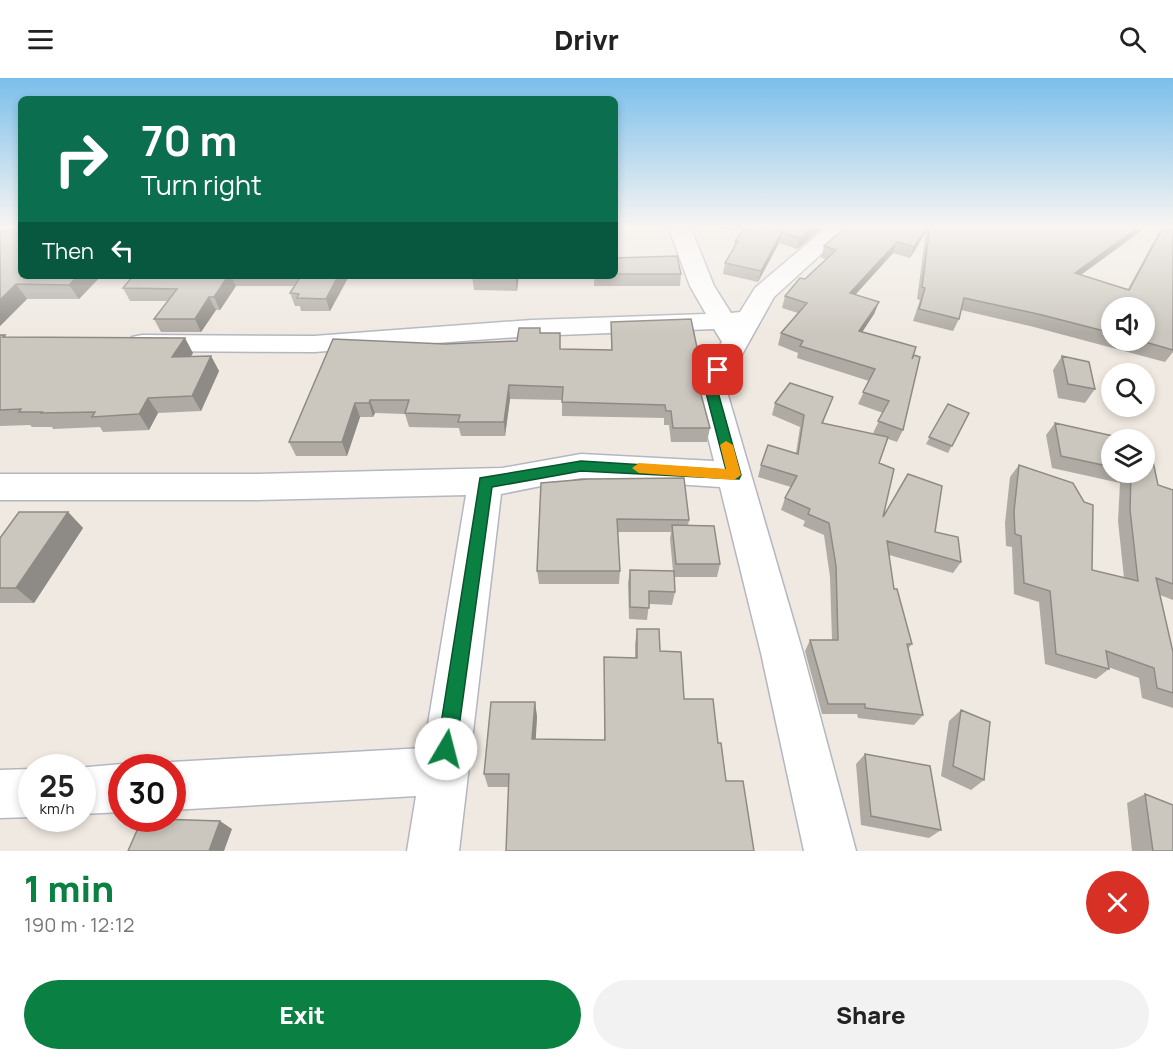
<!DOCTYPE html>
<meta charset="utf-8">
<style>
body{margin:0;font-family:Manrope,sans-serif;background:#f2f2f2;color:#222;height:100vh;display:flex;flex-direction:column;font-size:22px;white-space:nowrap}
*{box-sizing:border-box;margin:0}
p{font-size:20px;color:#767676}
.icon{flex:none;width:33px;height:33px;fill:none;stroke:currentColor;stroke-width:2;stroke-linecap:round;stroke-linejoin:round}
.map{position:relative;height:773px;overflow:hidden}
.panel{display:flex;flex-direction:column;background:#fff;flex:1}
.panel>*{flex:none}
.hud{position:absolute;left:18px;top:18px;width:600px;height:183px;border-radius:9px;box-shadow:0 3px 9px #0003;background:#0b6e4f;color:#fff;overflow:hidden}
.buttons{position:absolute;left:1101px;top:219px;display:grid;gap:12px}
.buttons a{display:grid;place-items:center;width:54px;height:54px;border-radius:50%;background:#fff;box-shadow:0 3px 9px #0003;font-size:30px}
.speed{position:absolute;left:18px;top:676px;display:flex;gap:12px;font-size:30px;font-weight:700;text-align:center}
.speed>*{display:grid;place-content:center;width:78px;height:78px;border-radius:50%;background:#fff;box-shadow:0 3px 9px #0003;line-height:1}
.speed small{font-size:15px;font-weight:400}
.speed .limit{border:9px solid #d22;background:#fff;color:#111}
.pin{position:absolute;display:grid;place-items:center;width:51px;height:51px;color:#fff;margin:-26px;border-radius:12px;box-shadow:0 3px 9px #0006}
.me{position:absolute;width:66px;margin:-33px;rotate:8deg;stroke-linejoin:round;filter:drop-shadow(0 0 4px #0008)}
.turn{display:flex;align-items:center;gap:21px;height:126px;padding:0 24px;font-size:27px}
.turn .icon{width:78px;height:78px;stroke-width:2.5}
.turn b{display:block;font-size:42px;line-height:51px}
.then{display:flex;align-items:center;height:57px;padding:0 24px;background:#0003;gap:12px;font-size:22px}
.round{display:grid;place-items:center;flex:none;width:63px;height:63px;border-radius:32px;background:#f2f2f2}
.headline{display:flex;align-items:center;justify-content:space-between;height:102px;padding:0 24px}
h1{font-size:36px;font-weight:800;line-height:45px;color:#0b8043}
.action{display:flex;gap:12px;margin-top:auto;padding:12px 24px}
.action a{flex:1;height:69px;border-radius:36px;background:#0b8043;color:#fff;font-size:24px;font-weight:800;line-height:69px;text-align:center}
.action a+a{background:#f2f2f2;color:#222}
header{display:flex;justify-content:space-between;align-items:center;height:78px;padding:0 24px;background:#fff;font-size:27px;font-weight:800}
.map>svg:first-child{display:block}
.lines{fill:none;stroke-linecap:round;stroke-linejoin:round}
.minor-casing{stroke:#b4b7c1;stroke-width:3}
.minor{fill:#fff;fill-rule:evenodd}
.wall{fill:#afaba4;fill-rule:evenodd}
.shaded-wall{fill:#8e8b86}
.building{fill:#cbc7bf;stroke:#8e8b86;stroke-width:1.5}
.route{fill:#0b8043;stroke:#07532c;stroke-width:1.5}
.slow{fill:#f59e0b}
</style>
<header><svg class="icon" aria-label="menu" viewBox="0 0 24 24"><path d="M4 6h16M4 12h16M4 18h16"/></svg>Drivr<svg class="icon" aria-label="search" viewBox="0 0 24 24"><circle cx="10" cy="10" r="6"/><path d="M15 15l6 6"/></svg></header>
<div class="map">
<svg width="1173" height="773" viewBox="0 0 1173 773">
<rect width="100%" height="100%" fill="#efe9e1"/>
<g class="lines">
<g class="minor-casing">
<path id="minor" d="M668 148H690L714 208 731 235 740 234 755 210 828 148H852L774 219 725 307 803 575 856 773H804L761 575 720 409 581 400 501 416 459 773H407L416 718 172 732V690H157L172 684 424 670 466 417 257 422H0V396H257L502 390 581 376 714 383 695 307 722 264 714 251 532 258 314 274 142 273 132 271 128 265 132 259 142 257 314 258 532 242 706 236 690 208Z
M122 686 132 690H122V734L82 736V690H77Z
M32 691V739L0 740V692Z"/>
</g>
<use href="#minor" class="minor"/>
</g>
<path class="wall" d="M701 148H825L797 171 779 165 758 204 723 196 725 185 733 171 735 163 743 151 701 150Z
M847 148H1148L1081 197 1128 211 1162 148H1173V274L1165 284 1034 249 961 232 959 241 953 253 913 243 920 222 917 221 926 154 910 180 893 175 855 217 879 224 874 236 862 254 912 281 903 352 897 364 888 361 879 385 883 439 935 454 961 484 953 495 889 477 894 511 912 566 908 571 923 637 914 647 858 640 857 636H822L805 573 810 562H832L830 499 824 457 803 448 805 443 781 432 785 420 791 409 758 399 761 387 796 375 800 349 772 337 775 325 833 319 823 345 878 357 873 355 883 335 858 326 869 303 797 280 798 275 778 267 781 255 798 235 782 230 785 218 805 201 826 181 821 180 824 168ZM1112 230 1144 262H1112Z
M12 152 21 198H101L79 221H27L0 248V154Z
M615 180 681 196 680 208H594V198H615Z
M133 198H349L330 233H301L300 228H295L290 215 294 208H236L220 232H216L201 254H161L154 241 168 223H130L123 210Z
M472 198H519L517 213 474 212Z
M611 244 698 298 697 300 710 350 707 364H671L669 347H664V340L562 338V322L510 321 505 358H461L459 350 409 349 405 336 375 335 373 339H360L347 378H296L289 364 445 266 517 263 541 255 560 271 611 272Z
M0 257H5L6 259 193 275 190 279 211 278 219 293 201 333 158 335 149 352 103 354 100 349 53 351 52 349H32L30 347 0 348Z
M1062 278 1095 311 1085 325 1058 320 1053 292Z
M948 326 969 335 948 375 926 366Z
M1055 345 1112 362V394H1144L1158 407 1173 412V522L1160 517 1173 574V630L1142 620 1139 600 1108 589 1109 591 1096 601 1045 586 1039 524 1014 516 1012 469 1006 468 1005 445 1010 399 1019 387 1092 492 1124 500 1118 443 1120 405 1052 390 1046 357Z
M541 405 689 442 688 448 720 486 717 499H674L675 514 672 527 649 526 647 542 629 541 628 505 630 492 673 493 670 461 671 454H618L620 493 619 506H539L537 493Z
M68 434 83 450 34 525H0V460Z
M637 551 660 573 684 621H713L508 709H488L484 696 535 624 537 639 535 661 604 662V579L635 580V567Z
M961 632 984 702 971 712 941 698 949 643Z
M865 676 941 752 929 760 861 747 856 686Z
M1145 716 1173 773H1132L1127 725Z"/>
<path class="shaded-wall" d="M815 148H825L797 171 800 160Z
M928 148H929L926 154 910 180 914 169Z
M1140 148H1148L1068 206 1075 195Z
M782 154 779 165 758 204 761 193Z
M897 164 893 175 846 227 850 215Z
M78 198H101L79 221 69 207Z
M228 198H231L236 208 220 232 214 219Z
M338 198H349L330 233 326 221Z
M515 198H519L517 213Z
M16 206 27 221 0 248V222Z
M209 219 216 232 201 254 195 241Z
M879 224 874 236 855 265 859 253Z
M185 260 193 275 181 295 172 279Z
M211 278 219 293 201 333 192 318Z
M700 284 698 298 693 308 695 294Z
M509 307 510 321 505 358 504 344Z
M148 320 158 335 149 352 139 336Z
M370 322 375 335 373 339 369 325Z
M355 325 360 339 347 378 342 364Z
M68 434 83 450 34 525 16 510Z
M535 624 537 639 535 675 532 661Z
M220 743 232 751 224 773H209Z"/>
<path class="building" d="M14 148H21V198H78L69 207 16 206 0 222V154L12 152Z
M746 148H815L800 160 782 154 761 193 725 185 738 163H735Z
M847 148H928L914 169 897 164 850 215 879 224 859 253 916 269 912 281 914 277 920 279 903 352 878 343 889 323 863 314 875 291 800 268 803 263 781 255 807 225 785 218 800 200 805 201 836 172 824 168Z
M930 148H1140L1075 195 1129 212 1164 148H1173V272L1138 262H1144V230H1112V255L1042 237 964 220 959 241 919 231 925 210 922 209Z
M677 178 681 196H615V180Z
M133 198H228L214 219H209L195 241H154L177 211 123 210Z
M301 198H338L326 221 297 220 299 216 290 215Z
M691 241 700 284 695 294 710 350H673L671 333H666L665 327 562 324 563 309 509 307 504 344H458L460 337 405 335 409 322H370L369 325H355L342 364H289L333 261 445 266 517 263 519 250H540V255H560V271L612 272 611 244Z
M0 257H5L3 259 185 260 172 279 211 278 192 318 148 320 139 336 92 339 95 334 41 335 42 334H19L21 331 0 332Z
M1062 278 1089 284 1095 311 1068 306Z
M790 305 833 319 822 345 888 359 879 385 894 391 883 439 908 396 942 408 935 454 958 459 961 484 887 463 894 511H897L912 566H907L923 637 865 630V626H828L810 562H838L836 488 829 445 808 436 810 431 785 420 797 398 761 387 768 367 798 376 804 337 775 325Z
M948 326 969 335 952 368 929 359Z
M1055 345 1131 362H1112V389L1061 378Z
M1144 365H1149L1158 407 1173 412V506L1156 500 1173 574V615L1157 610 1154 590 1106 573 1109 591 1056 576 1050 513 1024 505 1021 458 1015 456 1014 433 1019 387 1073 405 1084 424 1093 427 1092 492 1138 503 1130 432 1131 394H1144Z
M684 400 689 442 617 441 620 493H537L541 405 588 401Z
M19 434H68L16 510H0V460Z
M672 447 714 448 720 486H676Z
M630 492 674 493 675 514 649 513V530L630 529Z
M637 551H659L660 573 681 574 684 621H713L718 665H721L726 703H743L754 773H506L509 696H484L491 624H535L532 661 605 662 604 579 637 580Z
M961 632 990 644 984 702 953 688Z
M865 676 930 688 941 752 871 738Z
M1145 716 1173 727V773H1153Z
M142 741H158L220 743 209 773H128Z"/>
<linearGradient id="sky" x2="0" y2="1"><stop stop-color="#7abfeb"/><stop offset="0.58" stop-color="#f8f5f2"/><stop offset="1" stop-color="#f8f5f2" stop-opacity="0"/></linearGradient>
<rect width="1173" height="256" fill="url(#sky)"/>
<path class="route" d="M718 289 724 292 716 307 741 397 739 401 581 393 492 409 456 671 453 678 446 680 439 678 437 671 480 400 581 383 726 392 704 307 714 290Z"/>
<path class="slow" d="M726 363 733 367 741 397 734 402 639 395 632 390 639 385 726 391 720 367Z"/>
</svg>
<div class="buttons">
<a><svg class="icon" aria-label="sound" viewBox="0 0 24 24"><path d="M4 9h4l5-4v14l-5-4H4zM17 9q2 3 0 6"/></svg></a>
<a><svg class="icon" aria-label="search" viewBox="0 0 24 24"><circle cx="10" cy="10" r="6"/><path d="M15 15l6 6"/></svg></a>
<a><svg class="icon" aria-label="layers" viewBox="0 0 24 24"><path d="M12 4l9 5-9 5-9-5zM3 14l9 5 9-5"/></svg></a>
</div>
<div class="speed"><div>25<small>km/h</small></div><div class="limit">30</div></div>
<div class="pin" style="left:718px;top:292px;background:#d93025"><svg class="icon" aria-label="arrive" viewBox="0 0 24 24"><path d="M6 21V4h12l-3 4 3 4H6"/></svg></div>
<svg class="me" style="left:446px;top:671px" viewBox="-20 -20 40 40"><circle r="19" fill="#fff"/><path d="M0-13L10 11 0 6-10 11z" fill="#0b8043"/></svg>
<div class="hud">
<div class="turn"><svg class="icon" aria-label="right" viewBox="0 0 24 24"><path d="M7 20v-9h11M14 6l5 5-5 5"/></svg><div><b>70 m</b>Turn right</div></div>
<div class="then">Then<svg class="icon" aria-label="left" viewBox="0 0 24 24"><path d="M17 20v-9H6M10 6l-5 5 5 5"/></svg></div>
</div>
</div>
<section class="panel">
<div class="headline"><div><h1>1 min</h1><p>190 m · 12:12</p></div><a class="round" style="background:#d93025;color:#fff"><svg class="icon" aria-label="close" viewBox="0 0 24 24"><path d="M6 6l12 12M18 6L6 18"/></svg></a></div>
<div class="action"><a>Exit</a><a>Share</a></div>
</section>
